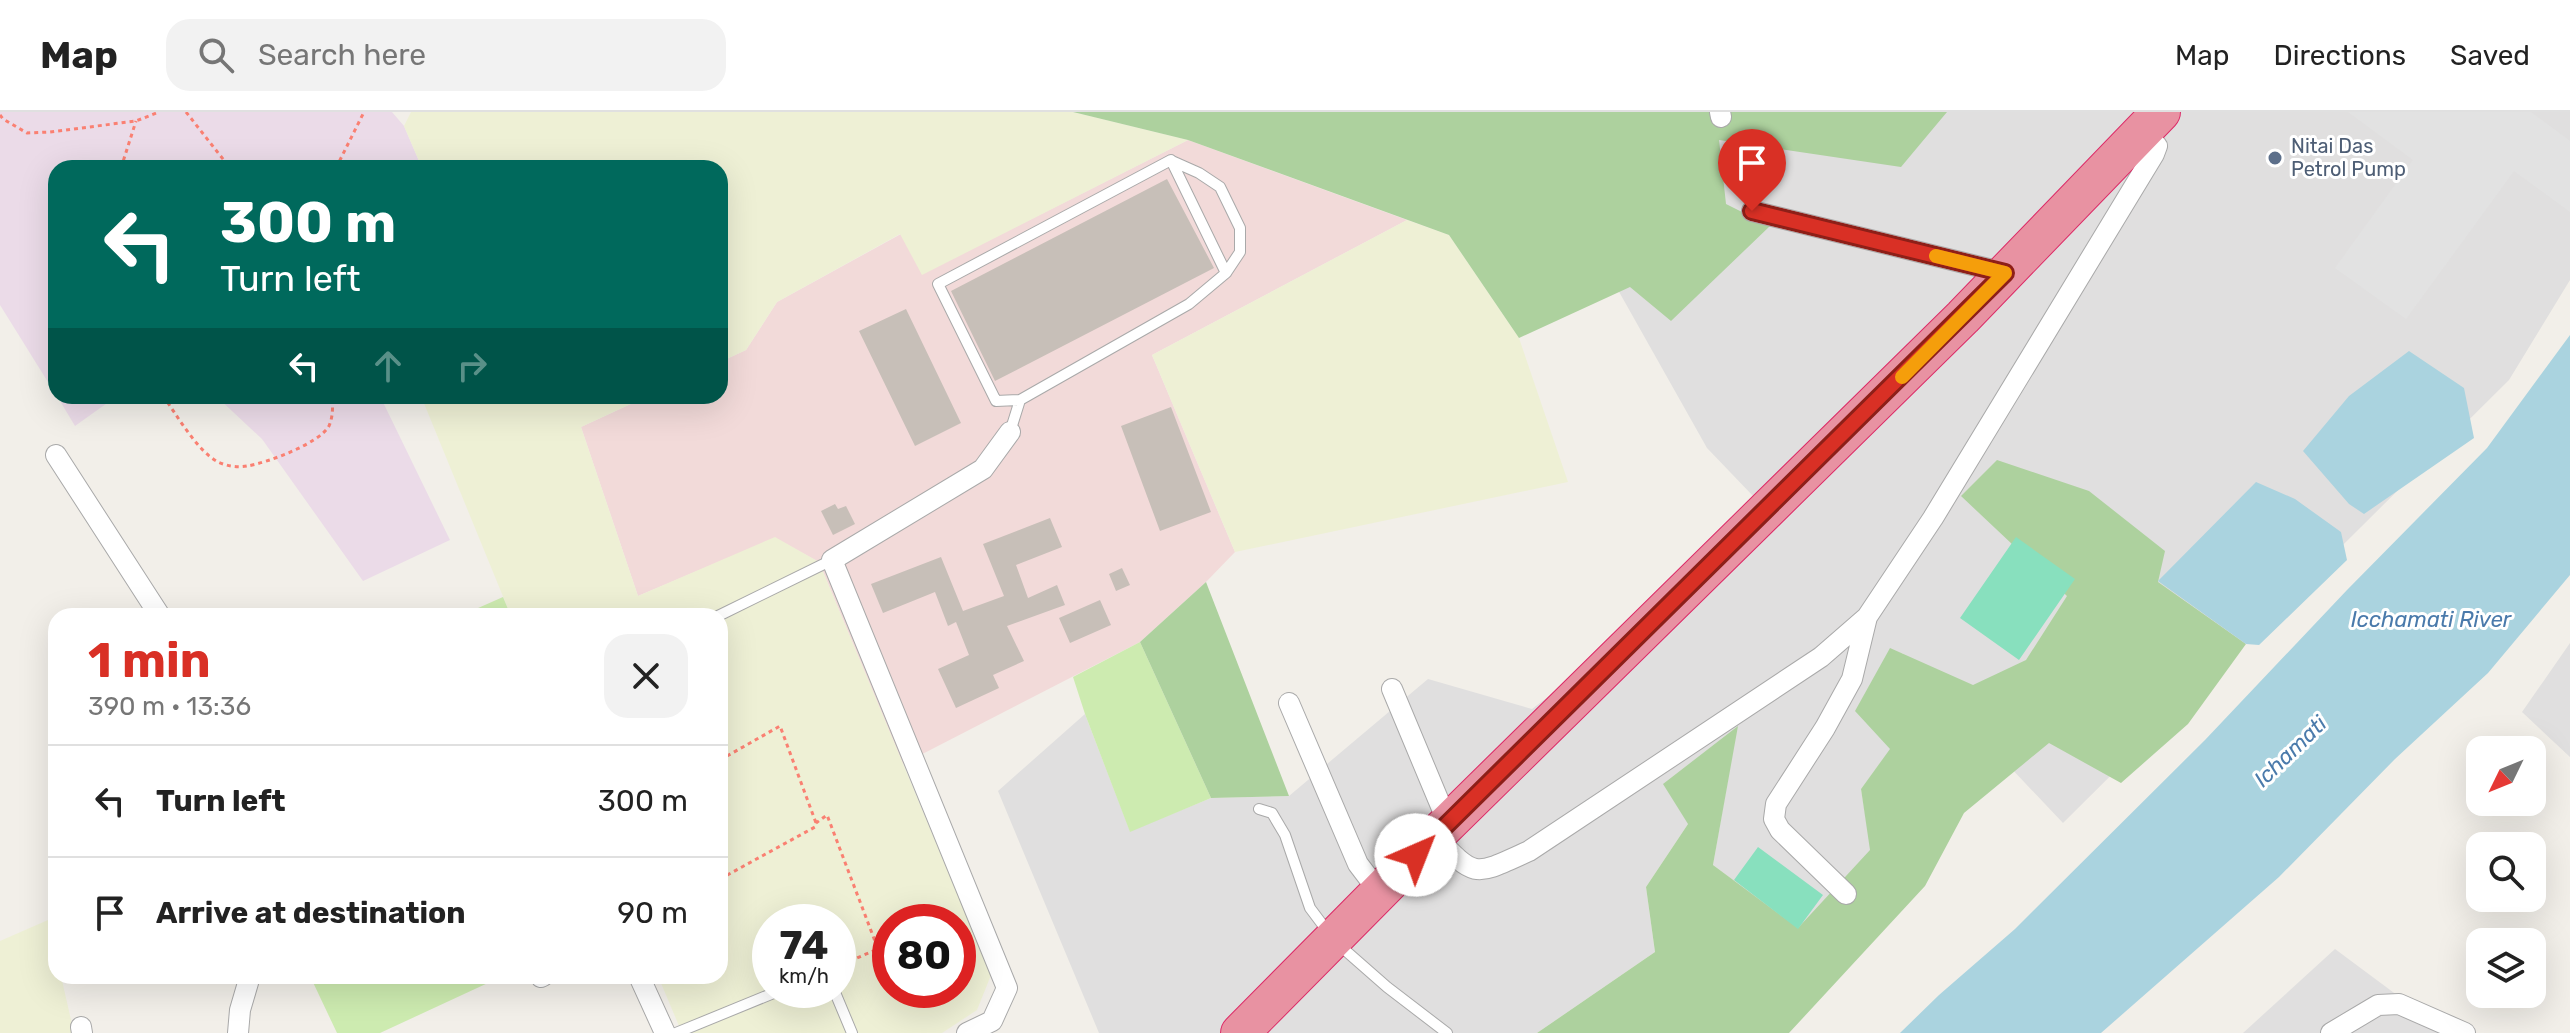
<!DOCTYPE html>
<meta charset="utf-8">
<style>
body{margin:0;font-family:Rubik,sans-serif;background:#f2f2f2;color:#222;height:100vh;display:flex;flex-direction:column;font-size:30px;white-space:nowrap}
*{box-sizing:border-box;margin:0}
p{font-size:26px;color:#767676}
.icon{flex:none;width:44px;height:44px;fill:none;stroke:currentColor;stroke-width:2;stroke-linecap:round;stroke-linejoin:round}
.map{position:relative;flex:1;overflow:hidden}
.side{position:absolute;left:48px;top:496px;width:680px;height:376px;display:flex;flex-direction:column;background:#fff;border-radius:24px;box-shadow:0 8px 32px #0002}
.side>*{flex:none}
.guide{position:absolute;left:48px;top:48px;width:680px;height:244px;border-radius:24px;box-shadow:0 8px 32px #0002;background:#00695c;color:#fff;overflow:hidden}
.needle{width:52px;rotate:227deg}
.fabs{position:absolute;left:2466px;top:624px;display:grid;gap:16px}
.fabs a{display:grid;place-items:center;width:80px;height:80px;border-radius:16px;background:#fff;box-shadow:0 8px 32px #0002;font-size:40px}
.speed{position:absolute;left:752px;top:792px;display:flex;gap:16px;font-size:40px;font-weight:700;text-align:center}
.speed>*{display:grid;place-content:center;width:104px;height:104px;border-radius:50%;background:#fff;box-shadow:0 8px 32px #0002;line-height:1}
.speed small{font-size:20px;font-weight:400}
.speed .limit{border:12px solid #d22;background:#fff;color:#111}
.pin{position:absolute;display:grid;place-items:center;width:68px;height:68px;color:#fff;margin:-82px -34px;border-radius:50% 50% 50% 0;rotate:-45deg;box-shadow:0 0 8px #0007}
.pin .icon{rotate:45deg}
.me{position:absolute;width:88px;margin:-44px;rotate:44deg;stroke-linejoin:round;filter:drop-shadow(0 0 6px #0008)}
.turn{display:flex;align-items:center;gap:28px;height:168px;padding:0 40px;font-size:36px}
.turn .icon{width:104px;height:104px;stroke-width:2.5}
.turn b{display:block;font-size:56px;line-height:68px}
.lanes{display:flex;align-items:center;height:76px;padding:0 40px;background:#0003;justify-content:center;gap:40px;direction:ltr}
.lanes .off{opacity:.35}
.round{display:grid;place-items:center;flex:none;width:84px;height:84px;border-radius:24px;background:#f2f2f2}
.head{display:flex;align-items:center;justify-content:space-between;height:136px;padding:0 40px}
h1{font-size:48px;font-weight:700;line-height:60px;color:#d93025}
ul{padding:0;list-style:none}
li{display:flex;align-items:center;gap:24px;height:112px;padding:0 40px;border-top:2px solid #e0e0e0}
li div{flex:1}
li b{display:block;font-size:30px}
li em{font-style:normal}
header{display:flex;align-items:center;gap:48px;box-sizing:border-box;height:112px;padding:0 40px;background:#fff;border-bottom:2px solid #e0e0e0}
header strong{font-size:38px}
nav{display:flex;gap:44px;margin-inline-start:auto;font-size:28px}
.search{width:560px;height:72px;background:#f2f2f2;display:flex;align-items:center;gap:20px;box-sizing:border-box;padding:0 28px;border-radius:24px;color:#767676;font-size:30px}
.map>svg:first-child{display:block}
.residential{fill:#e0dfdf}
.commercial{fill:#f2dad9}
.industrial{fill:#ebdbe8}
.farmland{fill:#eef0d5;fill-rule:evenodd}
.grass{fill:#cdebb0}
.forest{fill:#add19e}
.pitch{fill:#88e0be}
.parking{fill:#e2e2e2}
.water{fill:#aad3df}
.building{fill:#c7bfb8}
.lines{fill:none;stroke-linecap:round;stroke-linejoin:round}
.lane-casing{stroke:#a9a9a9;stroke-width:12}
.street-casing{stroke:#a9a9a9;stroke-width:22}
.highway-casing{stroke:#dc2a67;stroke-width:40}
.path{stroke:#fa8072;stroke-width:3;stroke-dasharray:4 4;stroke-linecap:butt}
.lane{stroke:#fff;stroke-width:10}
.street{stroke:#fff;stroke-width:20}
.highway{stroke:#e892a2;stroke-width:38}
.route-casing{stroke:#8d1f18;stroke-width:20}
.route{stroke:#d93025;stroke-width:14}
.slow{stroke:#f59e0b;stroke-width:14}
.service-dot{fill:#5c6f8a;stroke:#fff;stroke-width:3}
.labels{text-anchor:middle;stroke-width:6;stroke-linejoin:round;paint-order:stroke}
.service-label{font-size:20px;fill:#4e5e75;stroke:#fff;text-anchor:start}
.water-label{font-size:22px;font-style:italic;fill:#4a7aab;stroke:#fff}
</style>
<header>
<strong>Map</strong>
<div class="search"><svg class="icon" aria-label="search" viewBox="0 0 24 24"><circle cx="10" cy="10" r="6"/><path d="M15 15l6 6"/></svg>Search here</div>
<nav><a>Map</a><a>Directions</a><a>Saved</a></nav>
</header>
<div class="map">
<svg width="2570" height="921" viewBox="0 0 2570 921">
<rect width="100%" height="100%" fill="#f2efe9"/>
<path class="residential" d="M1472 0H2570V168L2509 268 2063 711 1902 541 1891 637 1861 677 1871 738 1798 817 1713 753 1737 615 1688 712 1646 775 1655 840 1537 921H1099L998 679 1085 602 1130 719 1211 686 1289 684 1428 567 1532 597 1777 409 1707 336 1542 43Z
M2570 531V645L2522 600Z
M2335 837 2448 921H2243Z"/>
<path class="commercial" d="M1188 28 1407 108 1152 243 1235 440 1206 470 1140 530 903 652 819 450 775 426 638 484 581 315 648 284H720V250L746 238 777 190 901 122 922 162Z"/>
<path class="industrial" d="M0 0H392L404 14 422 56H56V283L0 193Z
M57 284H117L75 314Z
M216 284H380L450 428 363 469 262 327Z"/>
<path class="farmland" d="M411 0H1073L1188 28 922 163 900 122 777 190 746 238 720 250V56H422L404 14Z
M1407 108 1449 123 1519 226 1568 370 1235 440 1152 243Z
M421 284H648L581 315 638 484 775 425 819 450 991 863 977 898 942 921H682L658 864H720V504H511ZM770 810H838V878H770ZM890 810H958V878H890Z
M48 808 56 844V864H61L74 921H0V829Z"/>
<path class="grass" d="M503 485 511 504H460Z
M1140 530 1211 686 1130 720 1085 602 1073 565Z
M310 864H503L380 921H337Z"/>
<path class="forest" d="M1073 0H1947L1901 55 1719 28 1726 92 1770 114 1671 209 1630 175 1519 226 1449 123 1188 28Z
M1997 348 2089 379 2165 439 2158 470 2246 532 2188 612 2121 671 2049 631 1964 701 1925 774 1789 921H1537L1655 840 1646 775 1688 712 1663 672 1738 614 1713 753 1798 816 1870 738 1861 677 1890 637 1855 599 1890 536 1973 573 2026 548 2067 484 1961 384Z
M1206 470 1289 684 1211 686 1140 530Z"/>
<path class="pitch" d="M2016 425 2075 467 2019 548 1960 506Z
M1758 735 1823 783 1798 817 1734 768Z"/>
<path class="parking" d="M2348 0H2531L2570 29V100L2514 59 2406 207 2335 156 2413 48Z"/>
<path class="water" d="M2570 223V463L2488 561 2395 647 2279 765 2101 921H1900L1939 883 2015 817 2205 628 2347 478 2487 336Z
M2409 239 2464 276 2474 326 2364 402 2349 392 2303 339 2349 284Z
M2256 370 2295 387 2341 420 2347 448 2259 533 2246 532 2158 469Z"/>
<path class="building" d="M1167 67 1214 156 995 269 951 179Z
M906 197 961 311 915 334 859 219Z
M1171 295 1211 400 1160 419 1121 314Z
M835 392 838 397 846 394 855 412 833 423 821 399Z
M1050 406 1062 435 1016 453 1028 486 1057 473 1065 493 1007 514 1024 549 993 563 999 576 956 596 938 557 969 543 956 510 948 514 935 480 883 501 871 472 941 445 963 499 1004 484 983 432Z
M1122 456 1130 473 1116 479 1109 462Z
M1100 488 1111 513 1070 531 1059 506Z"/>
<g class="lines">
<g class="lane-casing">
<path id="lane" d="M1172 49 1199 61 1220 75 1240 116V140L1226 161
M1010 320 1020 288 1189 192 1226 161 1171 48 938 172 996 289 1020 288
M718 504 832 448
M1259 697 1272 701 1285 723 1310 796 1328 820
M1338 832 1387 875 1447 921
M834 878 852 921
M676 921 781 878"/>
</g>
<g class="street-casing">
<path id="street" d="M1720 0 1721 5
M1752 99 2005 161
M56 343 160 504
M1392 577 1448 711
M1289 591 1358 752 1380 781
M1435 724C1476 767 1474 764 1529 739L1821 545 1867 505 1933 406 2154 42 2157 34 2144 19
M1846 782 1780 718 1774 707 1776 692 1825 616 1852 567 1867 505
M639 864 665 921
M541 865 543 864
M81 915 82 921
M238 921 240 898 250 864
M967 921 992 909 1007 876 832 448 983 357 1010 320
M2331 921 2378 893 2399 892 2465 921"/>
</g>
<g class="highway-casing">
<path id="highway" d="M1240 921 1435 724 1963 205 2161 0"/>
</g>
<path class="path" d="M186 0 230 56
M0 3 3 7 27 21 50 20 136 9 159 0
M121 56 136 9
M336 56 364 0
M163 284C177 303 197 339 218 350 227 354 237 356 247 354 267 351 320 331 329 314 333 305 333 294 332 284
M720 648 780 614 816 711
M720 767 815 715 816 711 827 703 878 837 838 854"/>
<use href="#lane" class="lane"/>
<use href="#street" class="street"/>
<use href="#highway" class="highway"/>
</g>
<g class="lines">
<g class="route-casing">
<path id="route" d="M1416 743 2005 161 1752 99"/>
</g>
<use href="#route" class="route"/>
<path class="slow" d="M1902 265 2005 161 1936 144"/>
</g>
<circle class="service-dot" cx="2275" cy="46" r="8"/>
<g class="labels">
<g class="service-label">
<text x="2291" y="41">Nitai Das<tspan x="2291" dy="23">Petrol Pump</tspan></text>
</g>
<g class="water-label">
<text x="2431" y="515">Icchamati River</text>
<text transform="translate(2290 639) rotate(-44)" y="8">Ichamati</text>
</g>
</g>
</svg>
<div class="fabs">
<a><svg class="needle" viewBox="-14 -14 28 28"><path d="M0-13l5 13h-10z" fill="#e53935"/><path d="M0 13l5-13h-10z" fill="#767676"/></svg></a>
<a><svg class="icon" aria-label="search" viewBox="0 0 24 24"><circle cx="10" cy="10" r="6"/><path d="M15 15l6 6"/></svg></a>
<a><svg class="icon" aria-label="layers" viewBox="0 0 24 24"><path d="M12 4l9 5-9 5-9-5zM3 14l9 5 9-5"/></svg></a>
</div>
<div class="speed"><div>74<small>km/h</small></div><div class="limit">80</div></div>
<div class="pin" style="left:1752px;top:99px;background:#d93025"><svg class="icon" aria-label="arrive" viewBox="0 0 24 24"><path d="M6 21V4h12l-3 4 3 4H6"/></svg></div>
<svg class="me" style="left:1416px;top:743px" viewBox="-20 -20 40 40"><circle r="19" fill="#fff"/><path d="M0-13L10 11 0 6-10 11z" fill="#d93025"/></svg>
<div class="guide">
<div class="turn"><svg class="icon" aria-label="left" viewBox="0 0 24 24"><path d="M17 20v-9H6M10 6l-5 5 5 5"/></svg><div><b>300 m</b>Turn left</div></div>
<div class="lanes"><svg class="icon" aria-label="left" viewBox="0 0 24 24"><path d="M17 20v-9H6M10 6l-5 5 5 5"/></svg><svg class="icon off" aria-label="ahead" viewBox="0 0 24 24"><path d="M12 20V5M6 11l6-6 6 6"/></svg><svg class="icon off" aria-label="right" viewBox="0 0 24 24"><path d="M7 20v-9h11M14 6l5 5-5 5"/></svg></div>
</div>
<section class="side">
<div class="head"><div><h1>1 min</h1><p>390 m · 13:36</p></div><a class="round"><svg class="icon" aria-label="close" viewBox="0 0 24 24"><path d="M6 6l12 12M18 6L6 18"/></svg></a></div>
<ul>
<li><svg class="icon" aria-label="left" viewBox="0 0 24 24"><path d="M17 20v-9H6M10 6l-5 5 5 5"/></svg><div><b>Turn left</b></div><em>300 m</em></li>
<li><svg class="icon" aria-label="arrive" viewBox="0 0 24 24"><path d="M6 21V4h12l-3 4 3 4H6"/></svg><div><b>Arrive at destination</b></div><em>90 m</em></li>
</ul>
</section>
</div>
